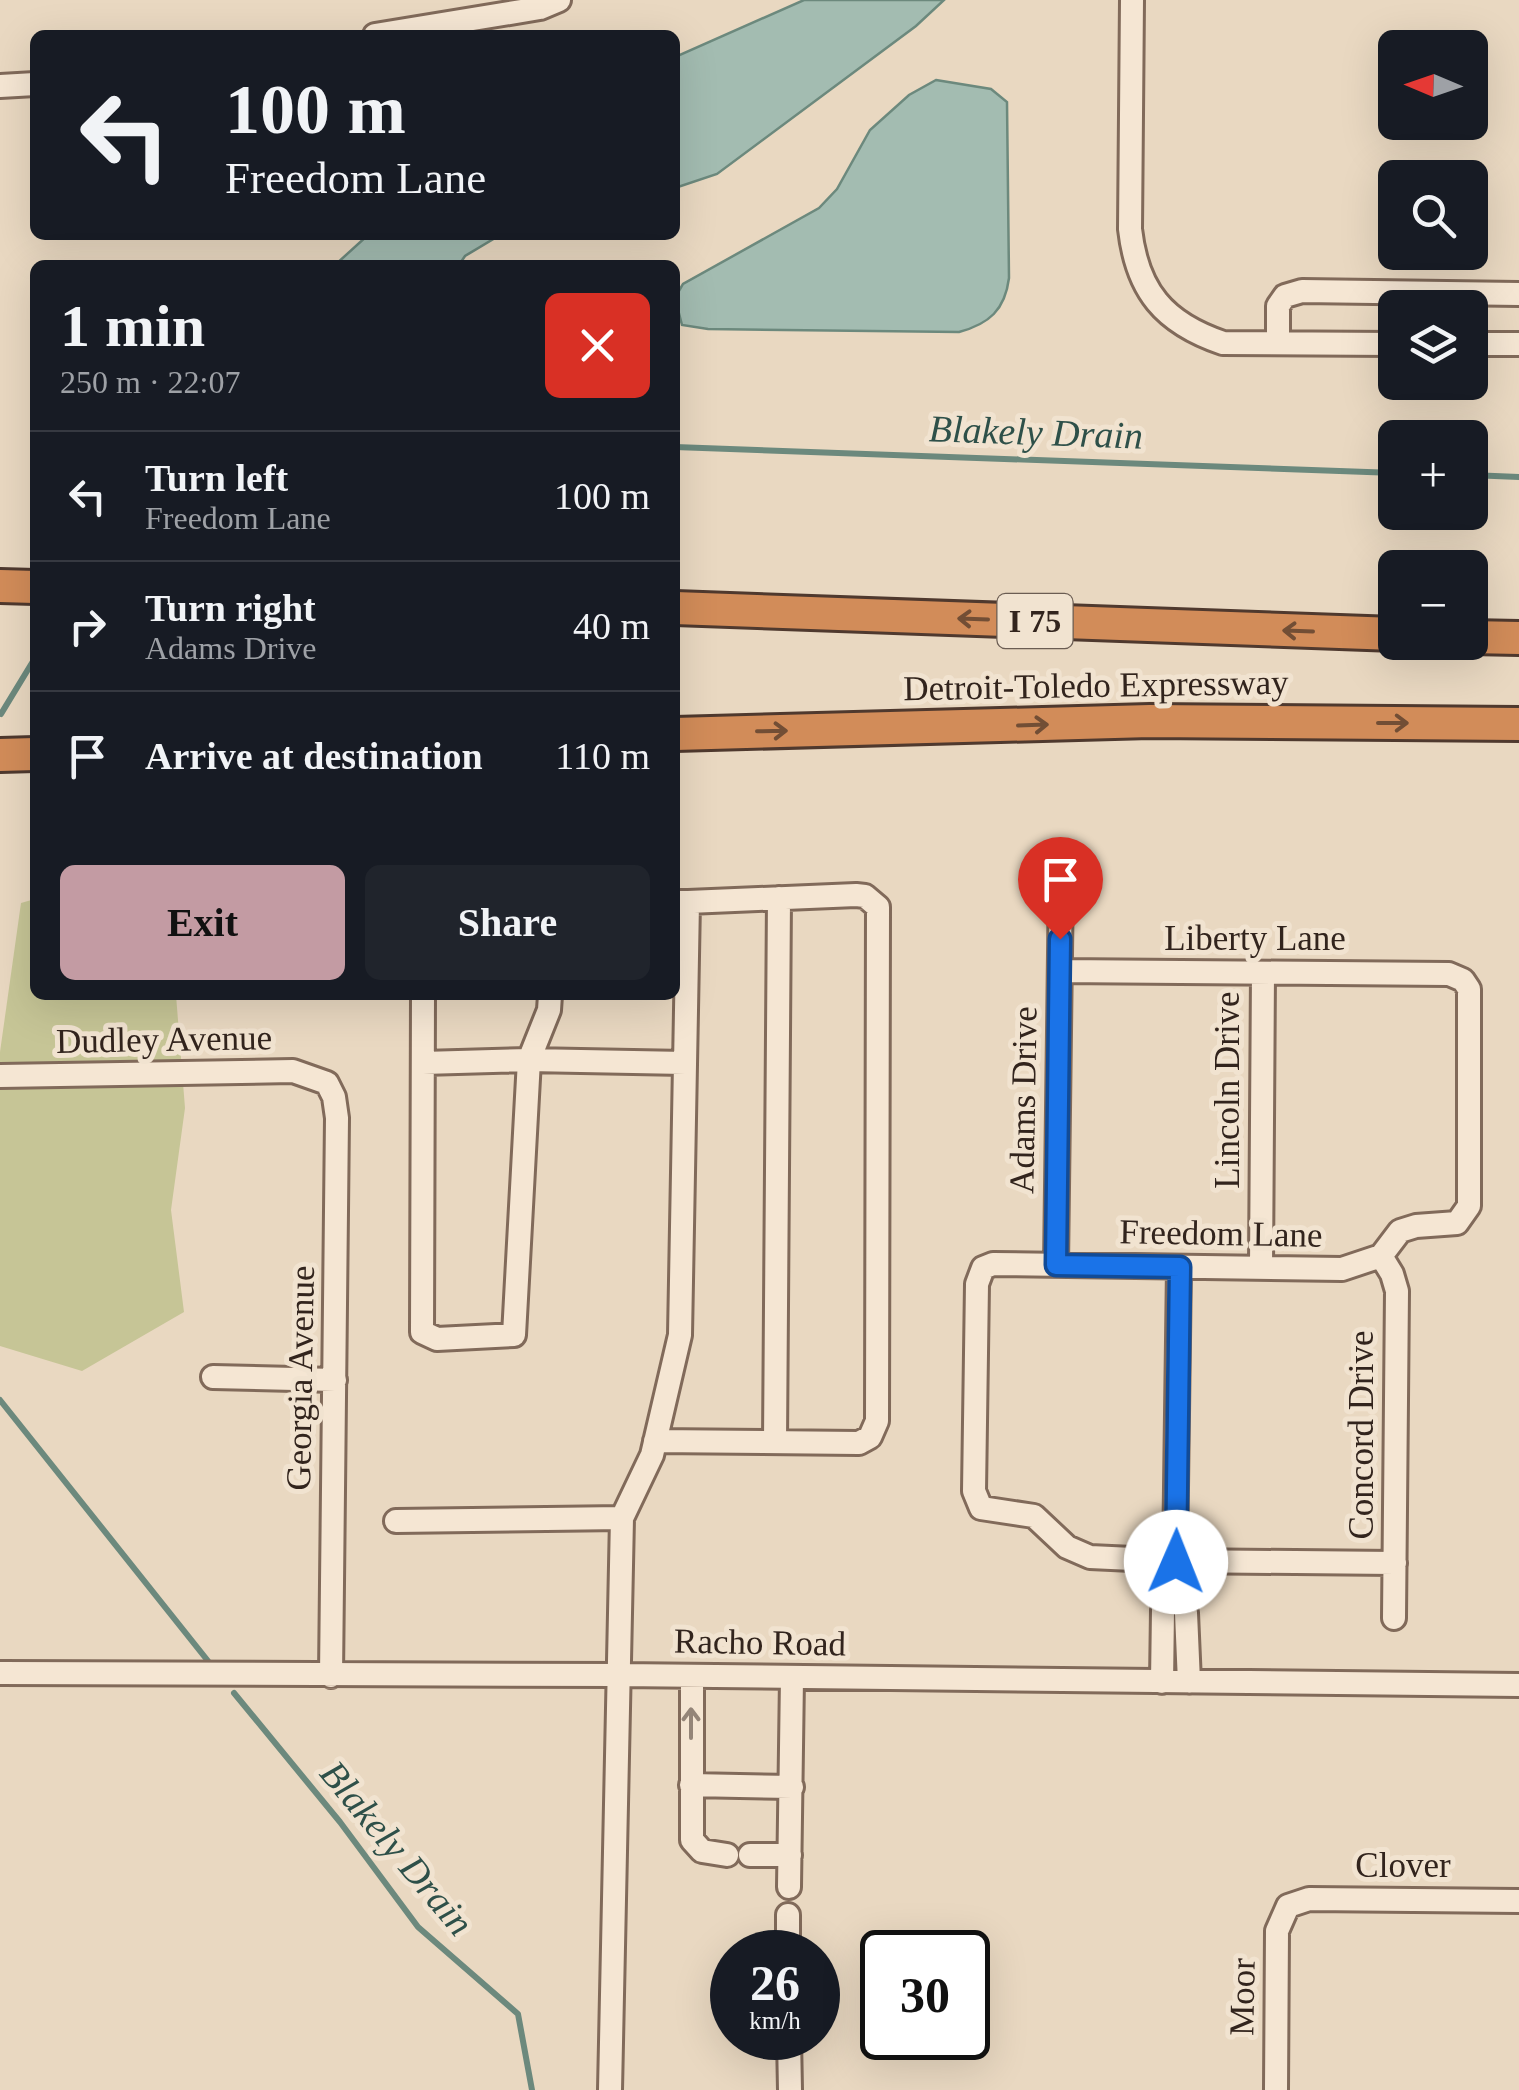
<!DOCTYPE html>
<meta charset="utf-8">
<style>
body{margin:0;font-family:"Times New Roman",serif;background:#20242c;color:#f1f3f6;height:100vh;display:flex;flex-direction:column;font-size:38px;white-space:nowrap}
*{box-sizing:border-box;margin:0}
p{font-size:32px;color:#9ea1a6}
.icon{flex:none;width:55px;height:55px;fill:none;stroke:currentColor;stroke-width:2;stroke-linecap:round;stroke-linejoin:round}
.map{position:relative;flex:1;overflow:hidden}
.drawer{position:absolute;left:30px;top:260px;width:650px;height:740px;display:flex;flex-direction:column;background:#171b24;border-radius:15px;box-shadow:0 10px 40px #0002}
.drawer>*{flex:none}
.banner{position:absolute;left:30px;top:30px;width:650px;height:210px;border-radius:15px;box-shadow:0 10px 40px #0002;background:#171b24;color:#f1f3f6;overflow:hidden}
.needle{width:65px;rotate:272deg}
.buttons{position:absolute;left:1378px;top:30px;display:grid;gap:20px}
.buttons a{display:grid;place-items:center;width:110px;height:110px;border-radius:15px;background:#171b24;box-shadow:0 10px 40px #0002;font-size:50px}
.speed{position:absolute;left:710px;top:1930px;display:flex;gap:20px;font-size:50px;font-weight:700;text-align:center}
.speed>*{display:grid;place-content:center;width:130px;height:130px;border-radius:50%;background:#171b24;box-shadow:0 10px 40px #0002;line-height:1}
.speed small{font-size:25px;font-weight:400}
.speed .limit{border:5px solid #111;border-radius:15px;background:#fff;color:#111}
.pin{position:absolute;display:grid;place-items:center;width:85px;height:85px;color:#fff;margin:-102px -42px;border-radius:50% 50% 50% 0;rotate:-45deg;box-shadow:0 0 10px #0007}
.pin .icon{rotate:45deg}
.me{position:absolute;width:110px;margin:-55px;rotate:1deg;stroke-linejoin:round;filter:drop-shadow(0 0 8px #0008)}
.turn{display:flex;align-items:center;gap:35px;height:210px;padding:0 30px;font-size:45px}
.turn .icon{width:130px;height:130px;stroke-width:2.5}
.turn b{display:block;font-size:70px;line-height:85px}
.round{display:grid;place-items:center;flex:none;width:105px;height:105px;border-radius:15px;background:#20242c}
.headline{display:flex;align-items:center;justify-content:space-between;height:170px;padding:0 30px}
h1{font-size:60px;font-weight:600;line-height:75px}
.cta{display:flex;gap:20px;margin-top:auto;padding:20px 30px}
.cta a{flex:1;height:115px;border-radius:15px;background:#c39ba3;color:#111;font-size:40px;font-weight:600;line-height:115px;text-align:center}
.cta a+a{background:#20242c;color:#f1f3f6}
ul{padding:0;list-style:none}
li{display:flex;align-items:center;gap:30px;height:130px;padding:0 30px;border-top:2px solid #363941}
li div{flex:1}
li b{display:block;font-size:38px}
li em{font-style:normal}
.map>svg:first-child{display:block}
.green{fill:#c6c596}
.water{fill:#a3bcb1;stroke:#6c897d;stroke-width:2.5}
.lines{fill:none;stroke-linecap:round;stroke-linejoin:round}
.stream{stroke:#6c897d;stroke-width:6}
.minor-casing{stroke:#816a5a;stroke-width:28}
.highway-casing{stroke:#4f392e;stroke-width:38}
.minor{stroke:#f5e6d3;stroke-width:22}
.highway{stroke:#d28c59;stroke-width:32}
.oneway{stroke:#724e35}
.oneway2{stroke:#948578}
.route-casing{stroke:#114b97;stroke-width:25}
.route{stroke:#1a73e8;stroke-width:18}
.labels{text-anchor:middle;stroke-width:10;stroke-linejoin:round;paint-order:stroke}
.shield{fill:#f1e3d0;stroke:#6b5d53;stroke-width:2.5}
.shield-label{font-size:32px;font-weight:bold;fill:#32241d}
.street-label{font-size:35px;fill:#32241d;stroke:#f1e3d0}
.water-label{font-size:38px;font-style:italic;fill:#2e5049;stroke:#f1e3d0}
</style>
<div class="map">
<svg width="1519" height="2090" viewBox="0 0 1519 2090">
<rect width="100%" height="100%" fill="#e9d8c1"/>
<path class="green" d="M35 899V995H176L185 1108 171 1210 184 1312 82 1371 0 1346V1052L21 903Z"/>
<path class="water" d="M804 0H944L916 26 717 174 675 188V57Z
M936 80 991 89 1007 102 1009 278C1005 310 989 324 959 332L708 329 682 325 675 298 683 284 819 208 837 189 870 130 909 95Z
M368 235H500L465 256 459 265H335Z"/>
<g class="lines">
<path class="stream" d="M675 447 1395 473
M1470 475 1519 477
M1 714 35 658
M0 1400 208 1661
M234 1693 340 1822 418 1927 518 2014 532 2090"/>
<g class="minor-casing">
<path id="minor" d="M1132 0 1130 229C1137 291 1164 323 1223 343L1395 344
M375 35 540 8 559 0
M0 86 35 84
M1278 343V306L1285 296 1302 291 1519 294
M1470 344H1519
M1060 971 1449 974 1463 980 1469 989V1206L1457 1223 1416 1226 1400 1231 1381 1256 1342 1269 993 1264 983 1268 977 1284 974 1491 981 1508 1034 1516 1067 1547 1090 1557 1175 1561 1395 1563
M423 995 422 1332 437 1339 514 1335 529 1060 549 1010 550 995
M423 1063 529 1060 685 1063
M0 1076 293 1071 327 1083 334 1097 337 1118 331 1676
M1381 1256 1392 1274 1397 1291 1394 1618
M1056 1265 1061 876
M1179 1267 1175 1561 1178 1586 1186 1613 1189 1682
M1261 1268 1263 973
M213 1377 335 1380
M655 1441 859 1443 870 1437 877 1421 878 907 865 896 856 895 688 902
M775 1442 779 898
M622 1518 652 1455 680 1335 688 902H675
M396 1521 622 1518 610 2090
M0 1673 619 1675 1519 1685
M692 1677V1840L702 1851 727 1855
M1162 1682 1163 1610 1178 1586
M691 1785 792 1787
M750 1855H790
M789 1887 792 1678
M788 1915V1952
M789 2038 790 2090
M1276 2090 1277 1931 1288 1906 1309 1899 1519 1901"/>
</g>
<g class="highway-casing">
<path id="highway" d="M0 586 35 587
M675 608 1395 634
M1470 637 1519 638
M675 734 1150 721 1519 724
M0 755 35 754"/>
</g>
<use href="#minor" class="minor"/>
<use href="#highway" class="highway"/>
</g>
<defs><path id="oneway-shaft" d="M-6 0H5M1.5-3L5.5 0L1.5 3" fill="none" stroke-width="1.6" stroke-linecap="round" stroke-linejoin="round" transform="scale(2.5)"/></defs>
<g class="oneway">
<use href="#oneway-shaft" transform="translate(973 619) rotate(-178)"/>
<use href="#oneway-shaft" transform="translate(1298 631) rotate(-178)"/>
<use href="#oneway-shaft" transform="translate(1393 723)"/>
<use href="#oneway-shaft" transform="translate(1033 725) rotate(-2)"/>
<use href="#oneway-shaft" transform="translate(772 731) rotate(-1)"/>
</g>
<use class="oneway2" href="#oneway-shaft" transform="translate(691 1723) rotate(-90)"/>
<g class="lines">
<g class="route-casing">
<path id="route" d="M1060 939 1056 1265 1180 1267 1176 1562"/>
</g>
<use href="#route" class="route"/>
</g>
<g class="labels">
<rect class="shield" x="997.5" y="594" width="75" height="54" rx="8"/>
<g class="shield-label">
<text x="1035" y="632">I 75</text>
</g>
<g class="street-label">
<text transform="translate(1096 685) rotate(-1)" y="12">Detroit-Toledo Expressway</text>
<text x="1255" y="950">Liberty Lane</text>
<text transform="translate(164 1039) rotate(-1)" y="12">Dudley Avenue</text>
<text transform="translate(1227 1090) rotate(-90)" y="12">Lincoln Drive</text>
<text transform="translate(1023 1100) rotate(-89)" y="12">Adams Drive</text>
<text transform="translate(1221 1233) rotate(1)" y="12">Freedom Lane</text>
<text transform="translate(300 1378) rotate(-89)" y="12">Georgia Avenue</text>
<text transform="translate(1361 1435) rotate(-90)" y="12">Concord Drive</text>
<text transform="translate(760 1642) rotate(1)" y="12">Racho Road</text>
<text x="1403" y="1877">Clover</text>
<text transform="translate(1242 1997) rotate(-89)" y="12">Moor</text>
</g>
<g class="water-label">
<text transform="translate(1036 432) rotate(2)" y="13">Blakely Drain</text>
<text transform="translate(397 1848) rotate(50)" y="13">Blakely Drain</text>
</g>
</g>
</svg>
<div class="buttons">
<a><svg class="needle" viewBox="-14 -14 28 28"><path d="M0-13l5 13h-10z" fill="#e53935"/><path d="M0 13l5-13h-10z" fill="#9ea1a6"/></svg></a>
<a><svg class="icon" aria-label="search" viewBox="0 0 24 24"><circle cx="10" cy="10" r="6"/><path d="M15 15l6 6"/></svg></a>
<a><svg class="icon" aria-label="layers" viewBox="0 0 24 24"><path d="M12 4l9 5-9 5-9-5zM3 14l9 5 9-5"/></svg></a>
<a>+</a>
<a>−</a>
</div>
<div class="speed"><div>26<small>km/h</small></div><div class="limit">30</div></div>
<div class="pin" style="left:1060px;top:939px;background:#d93025"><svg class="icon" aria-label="arrive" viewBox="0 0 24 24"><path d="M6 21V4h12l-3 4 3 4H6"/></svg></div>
<svg class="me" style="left:1176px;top:1562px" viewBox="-20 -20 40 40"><circle r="19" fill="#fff"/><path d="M0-13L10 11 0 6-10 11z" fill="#1a73e8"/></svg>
<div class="banner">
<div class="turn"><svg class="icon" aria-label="left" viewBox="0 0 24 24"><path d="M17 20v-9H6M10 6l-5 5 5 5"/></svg><div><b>100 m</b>Freedom Lane</div></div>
</div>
<section class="drawer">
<div class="headline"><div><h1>1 min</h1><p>250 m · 22:07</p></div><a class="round" style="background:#d93025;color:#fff"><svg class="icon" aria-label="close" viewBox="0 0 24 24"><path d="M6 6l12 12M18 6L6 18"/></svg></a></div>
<ul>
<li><svg class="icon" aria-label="left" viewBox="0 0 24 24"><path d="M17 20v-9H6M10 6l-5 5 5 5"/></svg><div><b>Turn left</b><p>Freedom Lane</p></div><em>100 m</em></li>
<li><svg class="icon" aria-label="right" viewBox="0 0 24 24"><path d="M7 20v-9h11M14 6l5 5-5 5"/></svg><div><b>Turn right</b><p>Adams Drive</p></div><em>40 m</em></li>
<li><svg class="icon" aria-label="arrive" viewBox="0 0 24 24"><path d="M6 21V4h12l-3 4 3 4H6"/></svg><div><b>Arrive at destination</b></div><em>110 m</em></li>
</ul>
<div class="cta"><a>Exit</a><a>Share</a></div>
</section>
</div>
